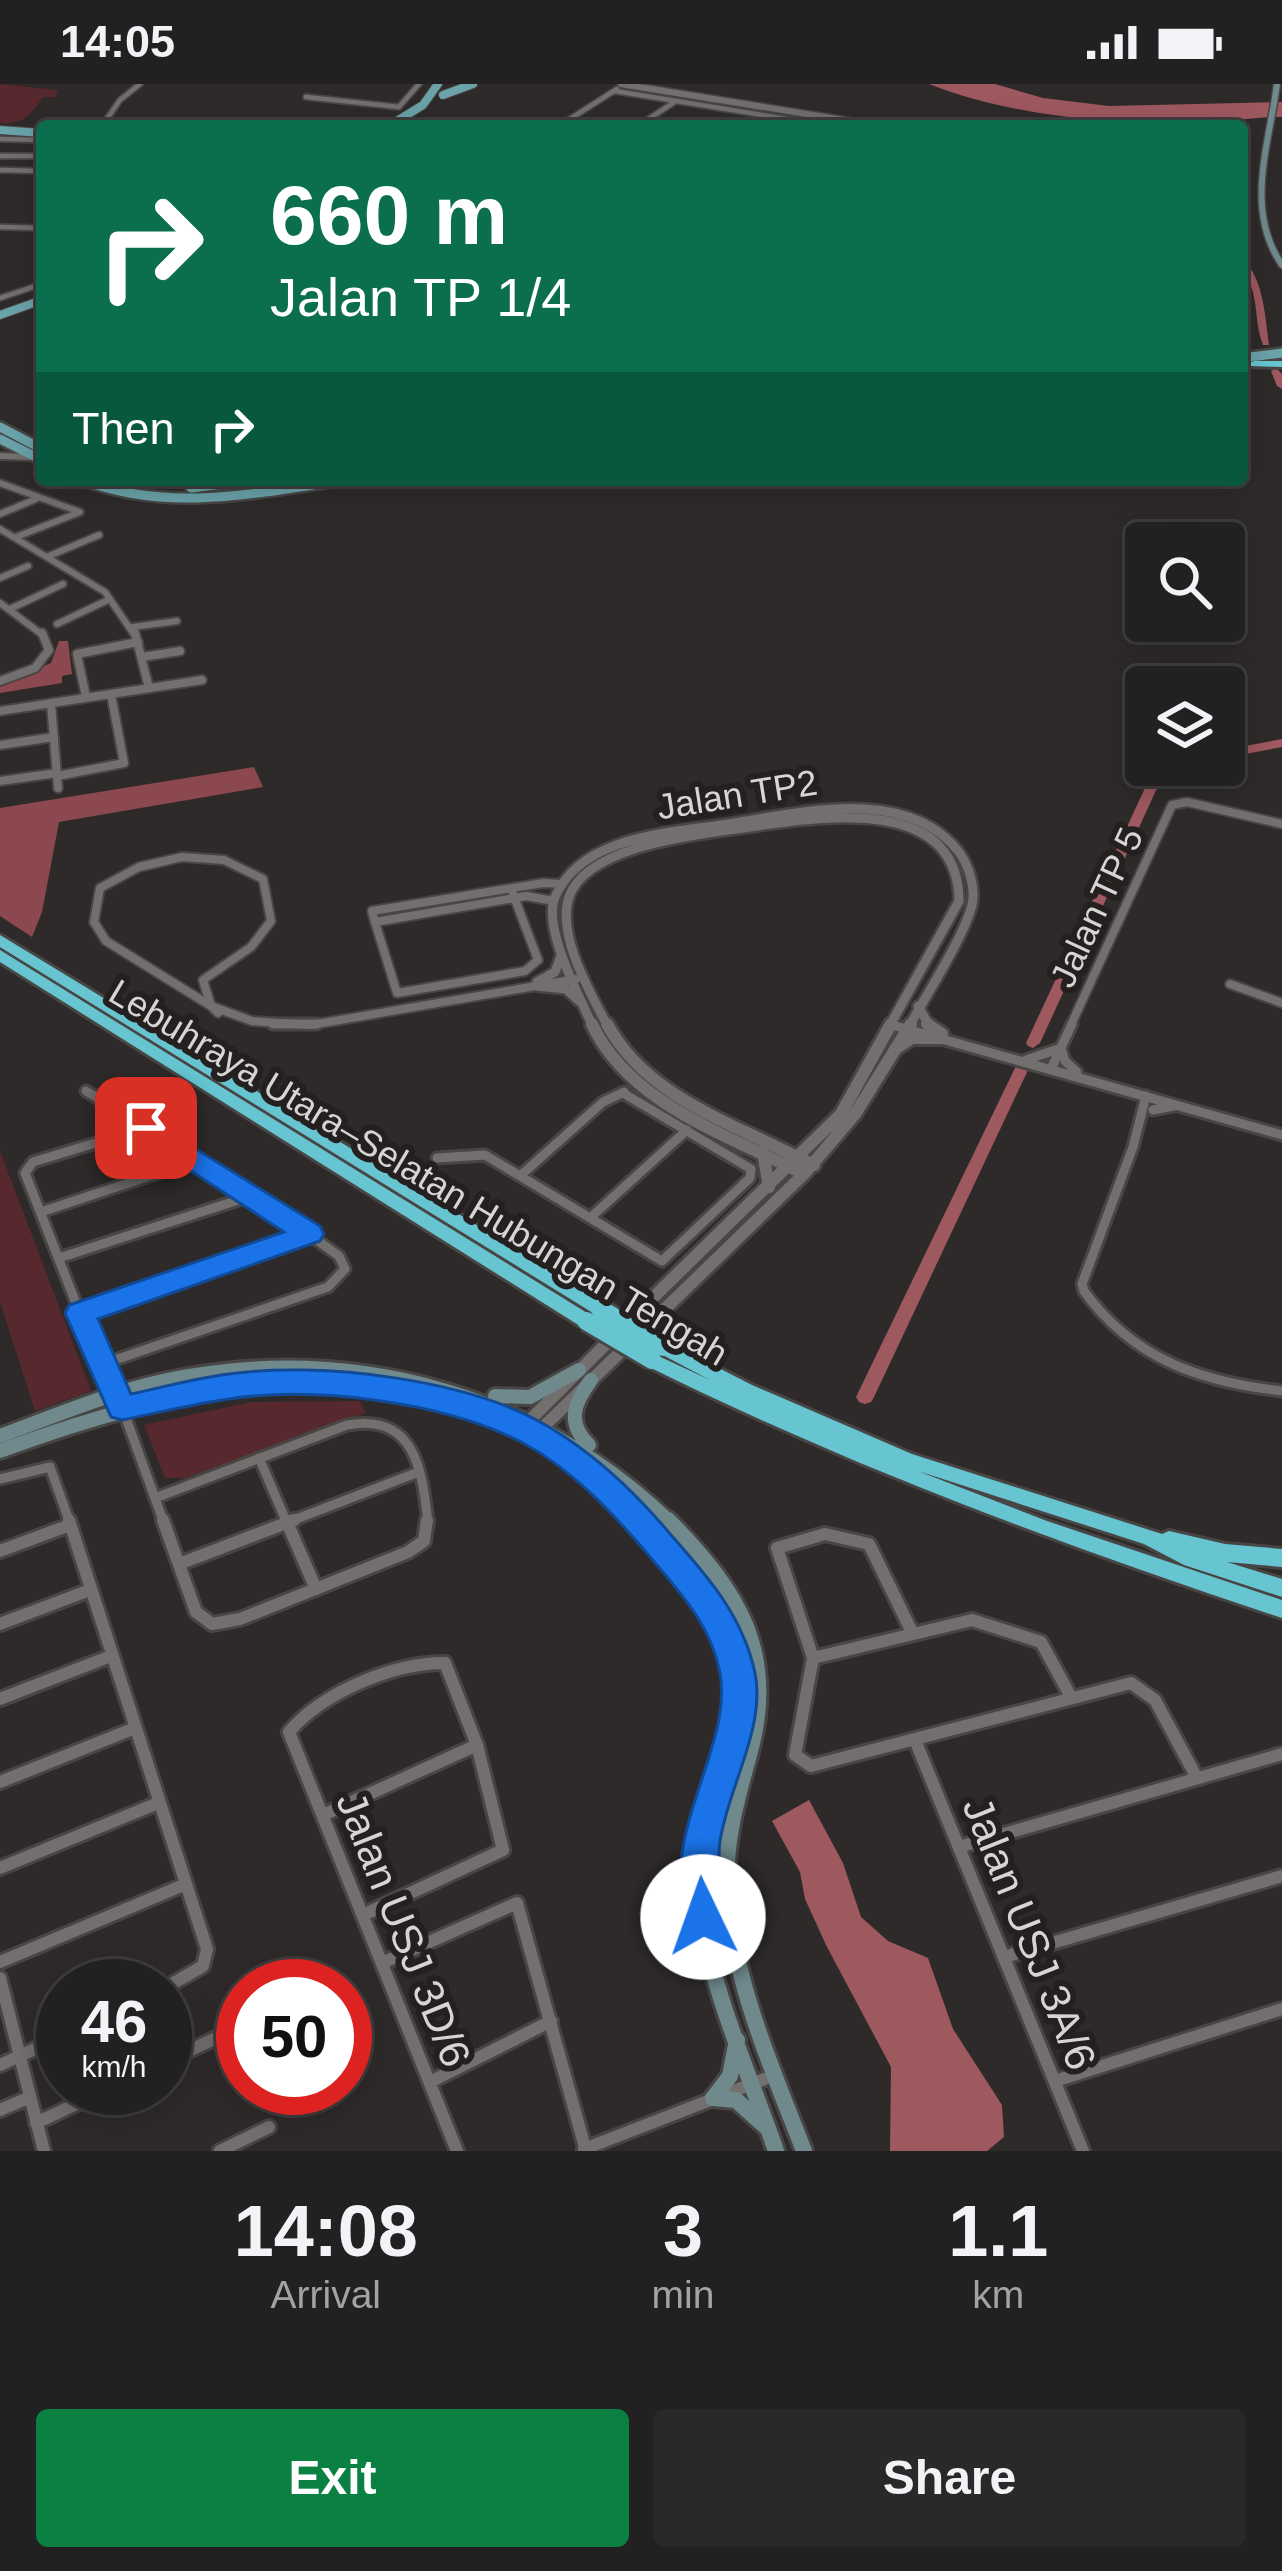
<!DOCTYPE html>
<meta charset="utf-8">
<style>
body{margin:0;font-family:Arial,sans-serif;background:#2a2829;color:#f1f3f6;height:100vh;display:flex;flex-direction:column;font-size:45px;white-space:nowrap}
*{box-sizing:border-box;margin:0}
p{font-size:39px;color:#a2a3a5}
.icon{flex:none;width:66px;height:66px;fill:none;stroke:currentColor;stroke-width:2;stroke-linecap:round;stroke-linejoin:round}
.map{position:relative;height:2067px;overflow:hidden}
.drawer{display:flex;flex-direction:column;background:#222020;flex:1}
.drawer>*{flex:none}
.banner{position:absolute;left:36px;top:36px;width:1212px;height:366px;border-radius:12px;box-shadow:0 6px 30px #0003,0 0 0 3px #3f3e3e;background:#0b6e4f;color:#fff;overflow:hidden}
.fabs{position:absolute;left:1125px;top:438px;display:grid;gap:24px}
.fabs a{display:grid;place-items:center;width:120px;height:120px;border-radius:12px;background:#222020;box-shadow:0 6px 30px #0003,0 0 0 3px #3f3e3e;font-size:60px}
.speed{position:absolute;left:36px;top:1875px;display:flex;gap:24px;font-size:60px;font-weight:700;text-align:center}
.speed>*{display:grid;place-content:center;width:156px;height:156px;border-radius:50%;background:#222020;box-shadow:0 6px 30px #0003,0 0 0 3px #3f3e3e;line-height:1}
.speed small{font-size:30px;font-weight:400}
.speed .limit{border:18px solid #d22;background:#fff;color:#111}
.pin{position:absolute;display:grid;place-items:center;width:102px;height:102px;color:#fff;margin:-51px;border-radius:24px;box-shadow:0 6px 18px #0006}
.me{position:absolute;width:132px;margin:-66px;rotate:357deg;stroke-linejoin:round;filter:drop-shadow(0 0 9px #0008)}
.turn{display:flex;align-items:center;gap:42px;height:252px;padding:0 36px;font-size:54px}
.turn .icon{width:156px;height:156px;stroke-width:2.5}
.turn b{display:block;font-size:84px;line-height:102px}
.then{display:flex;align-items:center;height:114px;padding:0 36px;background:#0003;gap:24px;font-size:45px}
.eta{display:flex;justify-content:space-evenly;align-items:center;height:204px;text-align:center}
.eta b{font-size:72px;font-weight:600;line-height:84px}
.button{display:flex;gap:24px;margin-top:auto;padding:24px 36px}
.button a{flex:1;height:138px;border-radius:12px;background:#0b8043;color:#fff;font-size:48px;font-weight:600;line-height:138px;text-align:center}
.button a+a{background:#2a2829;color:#f1f3f6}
.status{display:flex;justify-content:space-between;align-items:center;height:84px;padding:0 60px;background:#222020;direction:ltr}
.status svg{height:33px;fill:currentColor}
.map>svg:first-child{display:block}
.green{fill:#57282d}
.forest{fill:#8b484e}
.water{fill:#9e595f}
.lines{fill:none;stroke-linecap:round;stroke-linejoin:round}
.river{fill:#9e595f;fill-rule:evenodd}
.minor-far4-casing{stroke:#484545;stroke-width:8}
.minor-far3-casing{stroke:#484545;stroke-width:10}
.minor-far2-casing{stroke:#484545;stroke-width:12}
.minor-far1-casing{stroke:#484545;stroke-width:15}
.minor-casing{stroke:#484545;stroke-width:18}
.tertiary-far2-casing{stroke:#484545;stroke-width:9}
.tertiary-far1-casing{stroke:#484545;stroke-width:14}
.tertiary-casing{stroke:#484545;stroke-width:18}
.secondary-far2-casing{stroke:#484545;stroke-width:9}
.secondary-far1-casing{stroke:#484545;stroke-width:20}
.secondary-casing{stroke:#484545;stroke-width:22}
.primary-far1-casing{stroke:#484545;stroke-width:10}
.primary-casing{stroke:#484545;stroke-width:14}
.motorway-casing{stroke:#484545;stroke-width:6}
.minor-far4{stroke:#736f6f;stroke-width:4.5}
.minor-far3{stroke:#736f6f;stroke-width:6}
.minor-far2{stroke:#736f6f;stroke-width:8}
.minor-far1{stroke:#736f6f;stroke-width:9}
.minor{stroke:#736f6f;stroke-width:12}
.tertiary-far2{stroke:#736f6f;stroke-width:6}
.tertiary-far1{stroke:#736f6f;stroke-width:9}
.tertiary{stroke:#736f6f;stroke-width:12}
.secondary-far2{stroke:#6f898c;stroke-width:6}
.secondary-far1{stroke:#6f898c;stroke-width:14}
.secondary{stroke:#6f898c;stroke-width:16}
.primary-far1{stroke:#6ba3aa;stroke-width:8}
.primary{stroke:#6ba3aa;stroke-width:9}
.motorway{fill:#66c5d1;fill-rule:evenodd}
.motorway-bridge-casing{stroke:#484545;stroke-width:24;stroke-linecap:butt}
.motorway-bridge{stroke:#66c5d1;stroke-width:18}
.route{fill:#1a73e8;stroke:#114b97;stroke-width:3}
.labels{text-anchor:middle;stroke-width:12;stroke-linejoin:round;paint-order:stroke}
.street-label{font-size:36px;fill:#d7d4d4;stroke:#242020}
.near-street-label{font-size:42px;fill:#d7d4d4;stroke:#242020}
</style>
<div class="status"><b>14:05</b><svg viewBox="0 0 49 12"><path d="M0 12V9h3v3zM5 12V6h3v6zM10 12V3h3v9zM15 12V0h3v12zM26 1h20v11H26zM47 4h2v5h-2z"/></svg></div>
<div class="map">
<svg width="1282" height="2067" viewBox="0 0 1282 2067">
<rect width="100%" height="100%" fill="#2e2a2a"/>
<path class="green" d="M0 0 58 6 55 13H43C31 31 23 41 0 39Z
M0 1067 91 1307 35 1327 0 1218Z
M360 1317 366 1329 185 1394H165L144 1341 251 1318Z"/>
<path class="forest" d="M59 557H68L72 590 62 592V599L0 609V601L51 579Z
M254 683 263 703 59 738 42 828 32 853 0 832V724Z"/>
<path class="water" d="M929 0H995L1043 14 1109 22 1282 18V33C1248 33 1213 40 1179 40 1098 39 1005 30 929 0Z
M809 1716 843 1779 861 1833 888 1857 928 1874 953 1945 1002 2021 1004 2053 987 2067H890L891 1983 827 1863 805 1815 800 1788 772 1737Z"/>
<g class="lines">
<path class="river" d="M1242 173C1264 196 1265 232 1269 261H1263C1255 241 1258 221 1251 202 1248 191 1243 185 1242 173Z
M1276 284 1282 290V305L1277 302 1271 287Z
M1282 655V663L1224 674V666Z
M1160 681H1174L1164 689 1040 959 1033 964 1028 962 1026 959 1153 687Z
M1022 979 1029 984 874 1313 871 1318 865 1320 859 1318 856 1313 1015 984Z"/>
<g class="minor-far4-casing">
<path id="minor-far4" d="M615 7 830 42
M306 13 399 23
M399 23 419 0
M649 35 692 42
M102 42 120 16 140 0
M559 42 617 5
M638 42 676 17
M0 55 42 56
M0 72H42
M0 86 42 87
M0 143 42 144
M0 214 42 200"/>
</g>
<g class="minor-far3-casing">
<path id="minor-far3" d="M0 372 31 373
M0 399 80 428 16 453
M0 430 36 415
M0 445 105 508 135 552
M49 472 99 451
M0 494 28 482
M0 519 44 552
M10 525 63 500
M57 540 110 515
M133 543 177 537"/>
</g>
<g class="minor-far2-casing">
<path id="minor-far2" d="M135 549 149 604
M142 573 180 567
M0 597 35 584 49 566 42 549
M86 613 77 570 138 558
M51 619 58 704
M0 627 202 596
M0 661 54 653
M57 692 124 679 111 610
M0 697 57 689
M182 773 224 776 263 795 271 837 251 863 203 896 211 922 106 857 94 838 100 804 139 783Z
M554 817 526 812 375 838 372 827 543 799 563 800
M375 838 397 909 525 887 538 876 513 810
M1230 900 1282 919
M211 922 252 937 311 941 576 895
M211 922 218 929
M892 941 899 943
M1070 943 1172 721 1187 718 1282 740"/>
</g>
<g class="minor-far1-casing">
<path id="minor-far1" d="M273 940H317
M892 941 1282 1051
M1026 976 1061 964 1065 977 1077 988
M1051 985 1072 940
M86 1007 254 1111 339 1172 345 1185 328 1203 106 1279
M1146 1012 1133 1063 1082 1200 1084 1207C1133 1275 1201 1298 1282 1307
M1153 1026 1174 1022
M145 1044 33 1078 25 1089 99 1278 106 1279 164 1439
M437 1074 485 1071 662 1177 750 1094 751 1085 623 1009
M520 1092 603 1018 624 1008
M41 1128 195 1077
M590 1134 687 1046
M59 1174 254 1111
M80 1229 309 1150
M259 1374 287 1439
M0 1395 50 1383 70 1439
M155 1414 347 1341C415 1329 422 1385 428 1439
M286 1439 416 1389"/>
</g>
<g class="minor-casing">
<path id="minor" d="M69 1436 207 1865 203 1882 165 1904
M163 1436 196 1528 212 1540 240 1535 408 1468 424 1457 427 1436
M286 1436 316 1505
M0 1467 70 1441
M179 1480 294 1436
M0 1540 90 1506
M913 1550 869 1460 825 1450 777 1464 813 1574 795 1671 811 1682 1131 1599 1155 1616 1197 1694
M813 1574 972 1536 1041 1558 1071 1613
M0 1615 111 1572
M915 1656 1083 2067
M0 1698 135 1644
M323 1731 477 1661
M959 1763 1282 1670
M0 1784 158 1719
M363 1831 503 1766 477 1661 445 1579C393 1579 323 1608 289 1648L457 2067
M1004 1873 1282 1792
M0 1878 186 1800
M382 1879 517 1819 586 2067
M0 1894 44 2067
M165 1978 218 1953
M0 1981 63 1952
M1055 1997 1282 1925
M430 1998 551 1937
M0 2026 30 2013
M36 2039 110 2004
M584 2065 775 1991
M220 2067 269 2043"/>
</g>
<g class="tertiary-far2-casing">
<path id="tertiary-far2" d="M621 0 881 42"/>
</g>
<g class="tertiary-far1-casing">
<path id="tertiary-far1" d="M537 898 555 888 561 872
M537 902 566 905 579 917
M918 922 930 943
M593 943C580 913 542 844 555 813 583 749 676 749 734 739 803 728 908 702 959 768 969 782 976 804 972 821 964 853 926 911 909 943
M608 943C591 910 556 851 569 813 587 760 703 750 750 743 821 733 958 710 959 817L889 943"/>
</g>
<g class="tertiary-casing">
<path id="tertiary" d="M592 940C629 1020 730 1052 804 1090
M607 940C645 1011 728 1038 797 1073
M927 940 942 950
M895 965 912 954H942
M763 1068 769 1103
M797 1073 814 1081
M797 1073 841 1030 891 940
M804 1090 855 1030 911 940
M626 1240 797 1073
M524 1342 613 1253
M538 1348 804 1090"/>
</g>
<g class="secondary-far2-casing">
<path id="secondary-far2" d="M1277 0C1269 61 1244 126 1282 181"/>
</g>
<g class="secondary-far1-casing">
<path id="secondary-far1" d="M495 1312 530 1313 579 1286
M0 1352C60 1330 120 1304 183 1293 361 1261 540 1312 671 1439
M589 1361C566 1339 574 1319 591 1296
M0 1367C171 1303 365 1259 536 1351 576 1373 610 1406 642 1439"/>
</g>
<g class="secondary-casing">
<path id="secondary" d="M639 1436C712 1513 759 1568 724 1678 712 1716 699 1753 699 1794 701 1887 746 1980 776 2067
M668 1436C738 1507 778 1569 749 1671 737 1715 724 1758 727 1805 733 1897 771 1982 804 2067
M714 2013 730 1992 737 1956
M713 2014 736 2016 765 2042"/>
</g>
<g class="primary-far1-casing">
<path id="primary-far1" d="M443 11 473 0
M389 42 423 21 438 0
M0 46 42 49
M0 231 42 216"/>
</g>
<g class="primary-casing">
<path id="primary" d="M1242 274 1282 269
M0 343 42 365
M0 355 42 376
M82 396C169 429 256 409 345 396
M191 404 253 396"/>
</g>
<g class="motorway-casing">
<path id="motorway" d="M1255 277H1282V283L1251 282V278Z
M0 851 605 1219 608 1224 605 1229H593L0 863Z
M0 866 592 1232 595 1237 592 1242H580L0 878Z
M664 1256 752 1301 912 1370 1162 1450 1169 1447 1225 1460 1282 1465V1483L1227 1478 1282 1495V1513L1184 1481 1144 1460 918 1387 1047 1437 1282 1516V1534C1064 1462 851 1383 645 1281L643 1276 645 1271 652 1269 710 1296 657 1268 655 1263 657 1258Z"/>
</g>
<use href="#minor-far4" class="minor-far4"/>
<use href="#minor-far3" class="minor-far3"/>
<use href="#minor-far2" class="minor-far2"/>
<use href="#minor-far1" class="minor-far1"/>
<use href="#minor" class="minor"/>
<use href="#tertiary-far2" class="tertiary-far2"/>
<use href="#tertiary-far1" class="tertiary-far1"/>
<use href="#tertiary" class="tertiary"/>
<use href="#secondary-far2" class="secondary-far2"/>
<use href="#secondary-far1" class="secondary-far1"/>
<use href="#secondary" class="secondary"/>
<use href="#primary-far1" class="primary-far1"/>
<use href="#primary" class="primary"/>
<use href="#motorway" class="motorway"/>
<g class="motorway-bridge-casing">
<path id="motorway-bridge" d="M599 1224 664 1263
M586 1237 652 1276"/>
</g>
<use href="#motorway-bridge" class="motorway-bridge"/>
</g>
<path class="route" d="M146 1034 320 1142 324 1150 320 1157 98 1235 131 1310C164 1303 196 1294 229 1290 319 1277 470 1295 549 1343 596 1371 636 1409 671 1451 708 1493 743 1532 755 1589 766 1643 728 1704 720 1757 715 1787 729 1818 717 1847L703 1852 690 1847C652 1758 734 1665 720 1589 711 1539 676 1504 645 1467 611 1427 570 1384 523 1359 445 1318 315 1302 229 1315 193 1320 157 1329 122 1336L111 1333 65 1229 69 1221 284 1148 136 1051 132 1044Z"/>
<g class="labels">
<g class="street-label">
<text transform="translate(737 710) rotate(-9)" y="13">Jalan TP2</text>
<text transform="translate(1096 823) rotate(-65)" y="13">Jalan TP 5</text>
<text transform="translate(419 1088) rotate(31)" y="13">Lebuhraya Utara–Selatan Hubungan Tengah</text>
</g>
<g class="near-street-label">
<text transform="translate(404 1845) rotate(68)" y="15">Jalan USJ 3D/6</text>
<text transform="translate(1030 1849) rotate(68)" y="15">Jalan USJ 3A/6</text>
</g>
</g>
</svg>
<div class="fabs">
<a><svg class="icon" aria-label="search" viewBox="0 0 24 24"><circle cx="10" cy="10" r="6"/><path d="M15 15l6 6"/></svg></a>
<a><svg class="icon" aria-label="layers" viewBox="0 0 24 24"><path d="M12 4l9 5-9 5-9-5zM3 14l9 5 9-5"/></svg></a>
</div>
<div class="speed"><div>46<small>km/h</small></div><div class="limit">50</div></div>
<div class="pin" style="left:146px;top:1044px;background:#d93025"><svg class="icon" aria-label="arrive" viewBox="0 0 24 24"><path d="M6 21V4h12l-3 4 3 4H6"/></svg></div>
<svg class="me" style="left:703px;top:1833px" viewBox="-20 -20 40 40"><circle r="19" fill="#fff"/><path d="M0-13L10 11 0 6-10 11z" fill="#1a73e8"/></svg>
<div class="banner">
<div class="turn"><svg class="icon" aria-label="right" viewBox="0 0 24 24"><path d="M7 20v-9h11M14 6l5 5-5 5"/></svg><div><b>660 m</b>Jalan TP 1/4</div></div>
<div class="then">Then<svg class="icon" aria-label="right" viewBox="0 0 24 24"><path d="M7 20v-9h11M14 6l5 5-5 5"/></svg></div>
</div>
</div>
<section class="drawer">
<div class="eta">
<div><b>14:08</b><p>Arrival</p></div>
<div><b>3</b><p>min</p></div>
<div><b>1.1</b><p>km</p></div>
</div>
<div class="button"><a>Exit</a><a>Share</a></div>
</section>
